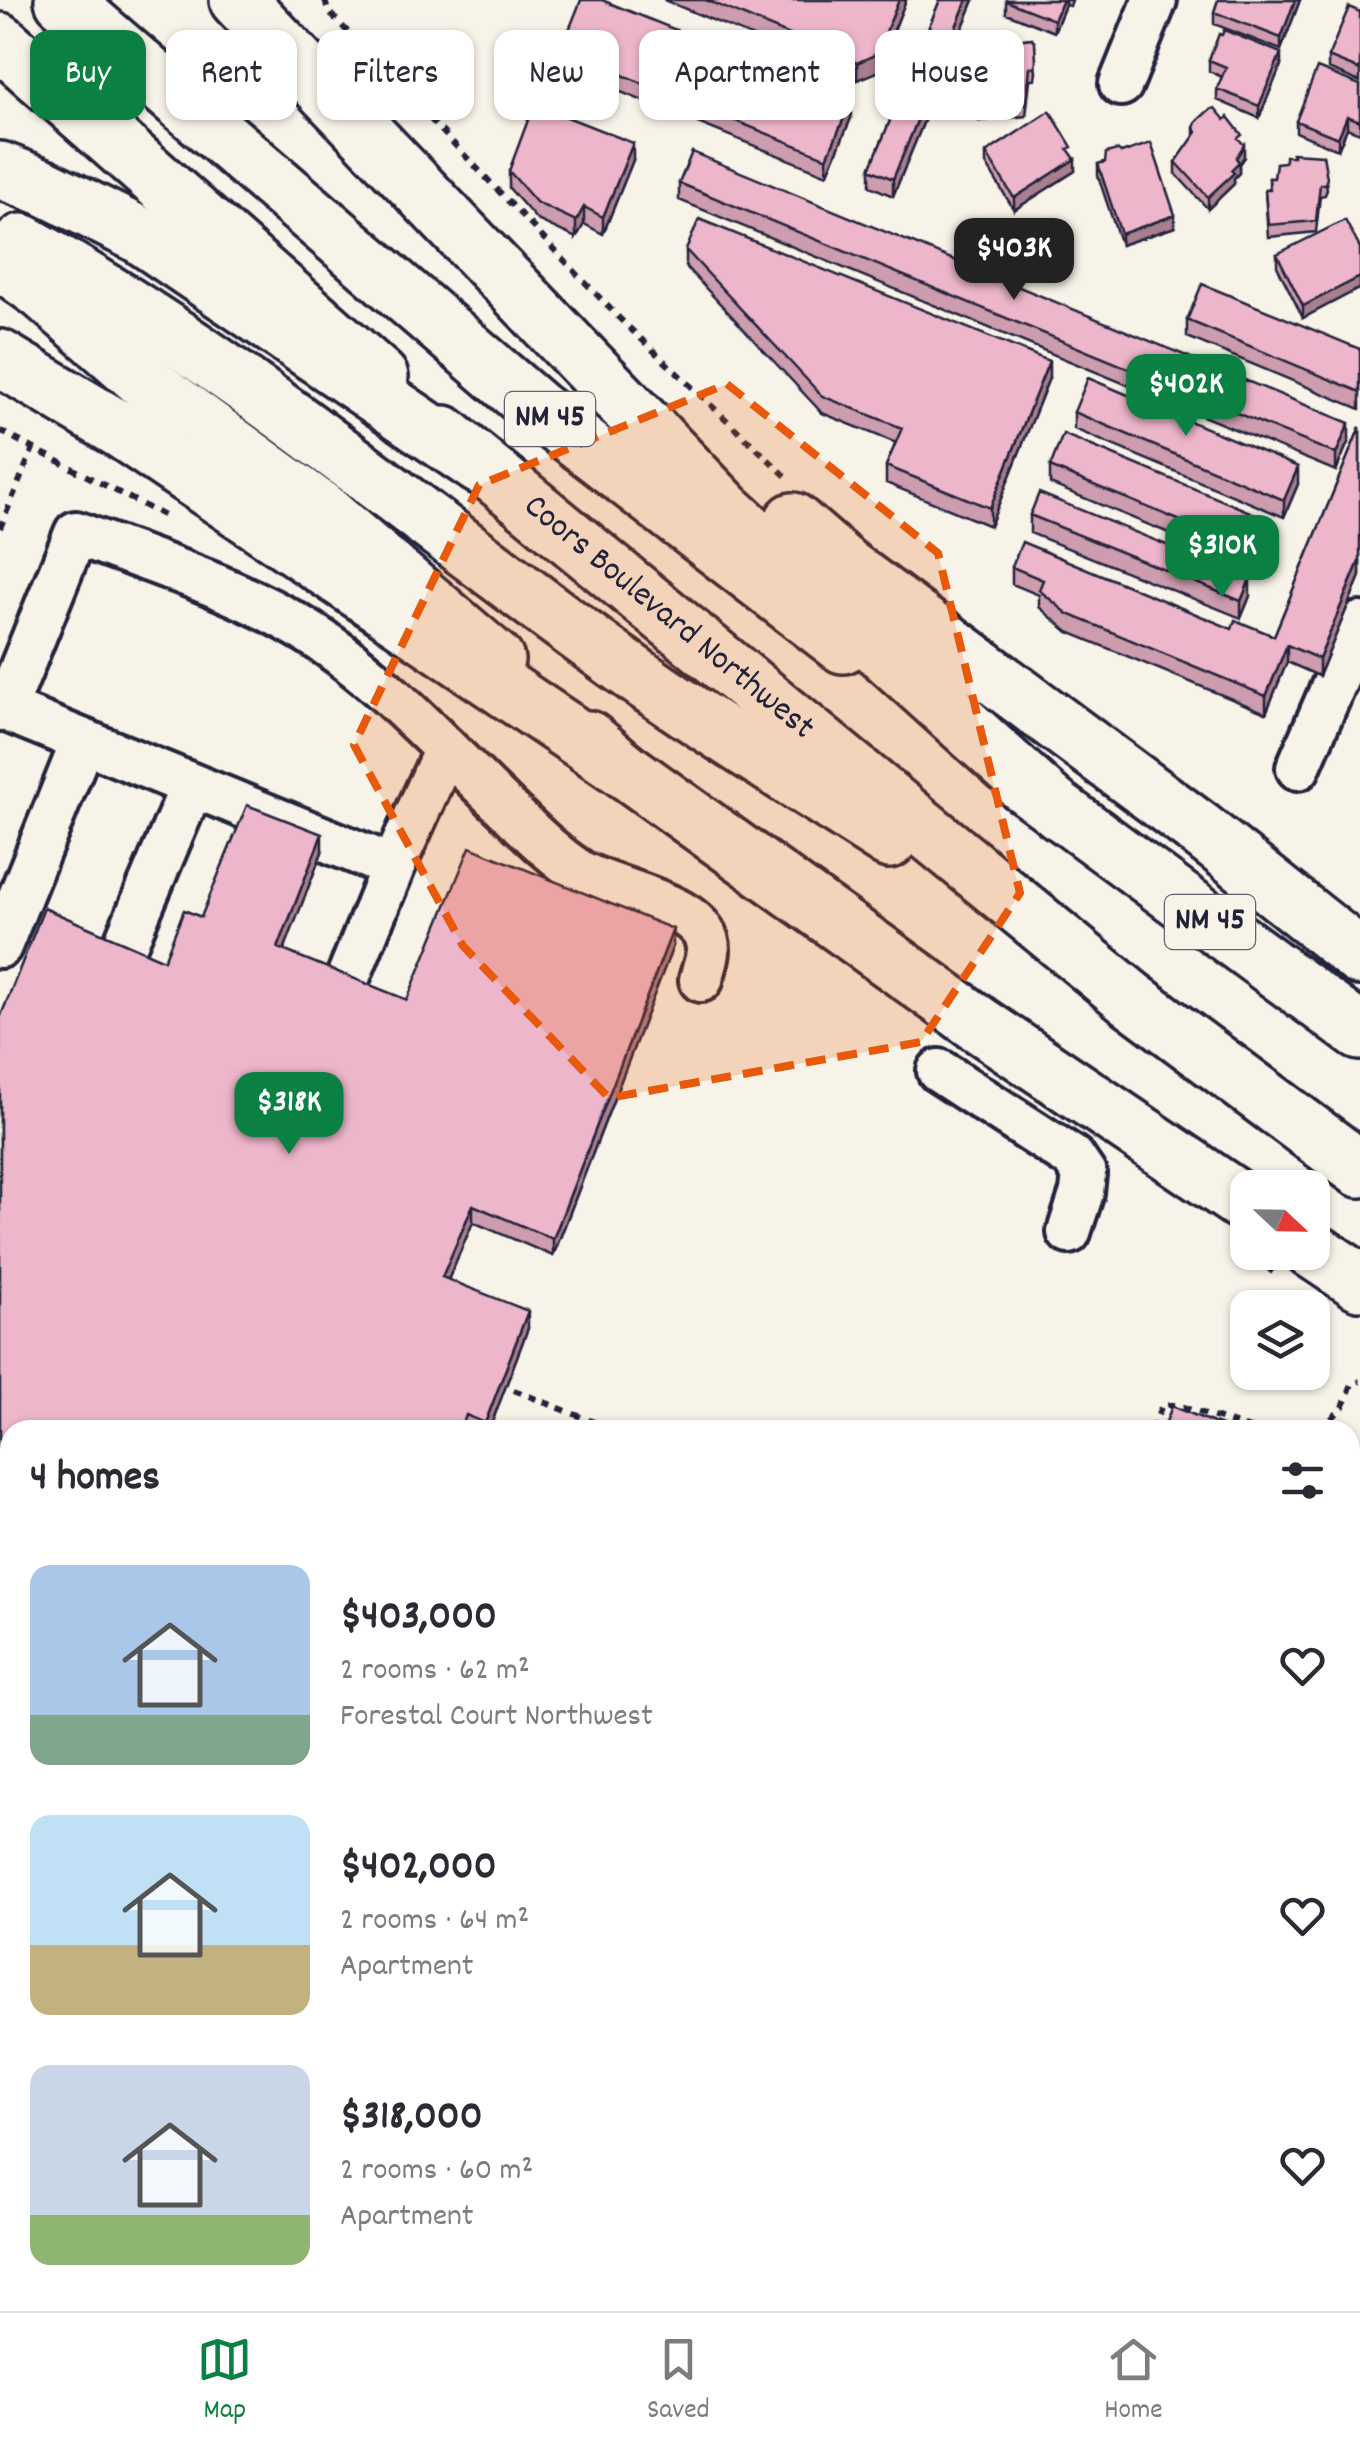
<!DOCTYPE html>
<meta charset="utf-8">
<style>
body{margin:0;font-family:Dekko,sans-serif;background:#f2f2f3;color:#2b2b33;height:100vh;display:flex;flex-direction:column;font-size:38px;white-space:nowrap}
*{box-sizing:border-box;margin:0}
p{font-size:32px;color:#7c7c81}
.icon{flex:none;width:55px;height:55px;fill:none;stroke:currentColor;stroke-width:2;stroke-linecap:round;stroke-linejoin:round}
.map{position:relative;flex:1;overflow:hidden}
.details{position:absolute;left:0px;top:1420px;width:1360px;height:892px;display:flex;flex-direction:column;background:#fff;border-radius:30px 30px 0 0;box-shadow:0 2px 8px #0004}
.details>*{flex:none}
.guide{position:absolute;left:30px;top:30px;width:1300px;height:90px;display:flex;gap:20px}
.needle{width:65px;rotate:112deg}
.tools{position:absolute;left:1230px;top:1170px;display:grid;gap:20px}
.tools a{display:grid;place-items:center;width:100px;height:100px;border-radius:20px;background:#fff;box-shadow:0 2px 8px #0004;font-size:50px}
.price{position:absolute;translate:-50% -85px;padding:0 22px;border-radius:20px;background:#0b8043;color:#fff;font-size:32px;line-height:65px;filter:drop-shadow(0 2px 5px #0008)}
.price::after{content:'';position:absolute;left:50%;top:60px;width:30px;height:22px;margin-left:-15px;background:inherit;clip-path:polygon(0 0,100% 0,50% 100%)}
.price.current{background:#222;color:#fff}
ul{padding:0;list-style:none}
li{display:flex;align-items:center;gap:30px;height:250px;padding:0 30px}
li span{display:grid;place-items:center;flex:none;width:280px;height:200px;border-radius:20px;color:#555}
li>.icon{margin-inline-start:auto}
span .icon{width:120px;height:120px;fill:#fffc;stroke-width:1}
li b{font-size:42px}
h2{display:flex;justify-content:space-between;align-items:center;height:120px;padding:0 30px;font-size:42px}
.tag{padding:0 35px;border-radius:20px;background:#fff;box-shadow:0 2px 8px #0004;font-size:35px;line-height:90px}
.tag.current{background:#0b8043;color:#fff}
.dock{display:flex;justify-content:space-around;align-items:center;height:140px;border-top:2px solid #e1e1e2;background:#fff;font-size:28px;color:#7c7c81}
.dock a{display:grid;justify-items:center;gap:5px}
.dock .current{color:#0b8043}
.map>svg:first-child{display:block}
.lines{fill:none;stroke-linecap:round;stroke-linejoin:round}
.minor-casing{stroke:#22223b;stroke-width:50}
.major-casing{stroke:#22223b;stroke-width:62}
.highway-casing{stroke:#22223b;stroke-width:62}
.path{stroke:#22223b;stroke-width:6;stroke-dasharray:8 8;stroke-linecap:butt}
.minor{stroke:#f7f3e8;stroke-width:42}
.major{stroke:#f7f3e8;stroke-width:55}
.highway{stroke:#f7f3e8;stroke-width:55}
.wall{fill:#cd9daf;stroke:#22223b;stroke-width:2.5}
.shaded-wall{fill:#a77f8e;stroke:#22223b;stroke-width:2.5}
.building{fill:#eeb6cb;stroke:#22223b;stroke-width:2.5}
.marked{fill:#e8590c;fill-opacity:0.2;stroke:#e8590c;stroke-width:8;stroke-dasharray:20 12;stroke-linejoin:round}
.labels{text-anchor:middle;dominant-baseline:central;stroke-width:8;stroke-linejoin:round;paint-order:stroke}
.shield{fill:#f7f3e8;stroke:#62616f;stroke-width:2.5}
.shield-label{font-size:32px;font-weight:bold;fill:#22223b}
.street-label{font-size:35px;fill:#22223b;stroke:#f7f3e8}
</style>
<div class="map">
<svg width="1360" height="2311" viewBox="0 0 1360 2311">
<rect width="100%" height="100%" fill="#f7f3e8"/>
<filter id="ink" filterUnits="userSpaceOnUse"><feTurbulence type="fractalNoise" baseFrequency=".01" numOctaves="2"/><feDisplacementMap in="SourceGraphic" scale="20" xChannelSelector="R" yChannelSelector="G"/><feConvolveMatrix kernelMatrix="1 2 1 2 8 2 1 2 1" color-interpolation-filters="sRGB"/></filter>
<g filter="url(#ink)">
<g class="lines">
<g class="minor-casing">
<path id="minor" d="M 1121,84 L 1155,0
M 445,751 L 393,867 L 5,709 L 76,533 C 151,562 231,586 300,627 C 375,671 442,747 505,807 C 528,829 553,855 580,872 C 612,891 709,904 708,950 C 708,960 703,971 701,980
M 1298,768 L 1360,624
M 0,946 L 83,741
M 121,954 L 192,786
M 349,975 L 393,867
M 939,1071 L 1073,1158 L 1084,1174 L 1082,1192 L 1069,1232
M 1350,1743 L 1360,1719
M 1350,1780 L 1360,1783
M 0,1916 L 10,1920
M 0,2111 L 10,2115
M 438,2302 L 452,2311
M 348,2311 L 351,2302
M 1121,2311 L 1124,2302"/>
</g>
<g class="major-casing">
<g id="major">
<path d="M 63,0 L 537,409 L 843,645"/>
<path d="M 0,41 L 380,377"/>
<path d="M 22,242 C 233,360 420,520 616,661 C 704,725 798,781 889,840"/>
<path d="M 0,261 L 43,292 L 148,384 L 322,511 L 496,660"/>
<path id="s1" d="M 444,434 L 1130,998 L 1360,1169"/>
<path d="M 588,739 L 625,770 L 980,1025 L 1248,1206"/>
<path d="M 1022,783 L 1360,1032"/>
<path d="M 1312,1250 L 1360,1282"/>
</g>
</g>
<g class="highway-casing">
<path id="highway" d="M 238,0 L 726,510 L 1060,812
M 0,170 L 44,187 L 140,235 L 480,466
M 0,358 L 124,432 L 625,770
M 793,521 L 845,566 L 1199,829 L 1360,957"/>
</g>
<path class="path" d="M 325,0 L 328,11 L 618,317 L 789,479
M 0,431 L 168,518
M 0,528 L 34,446
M 1243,1250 L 1273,1272
M 514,1390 L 614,1430
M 1152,1430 L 1162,1405 L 1178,1405 L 1253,1430
M 1320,1430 L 1343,1407 L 1352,1384 L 1360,1381"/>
<use href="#minor" class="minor"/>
<use href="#major" class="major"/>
<use href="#highway" class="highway"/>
</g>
<path class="wall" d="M 664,0 L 906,0 L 877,72 L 857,80 Z
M 940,0 L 974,0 L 893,196 L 870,186 L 870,169 Z
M 1006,0 L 1072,0 L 1070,6 L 1065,5 L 1054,32 L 1006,13 Z
M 1218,0 L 1300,0 L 1281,50 L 1214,24 L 1214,12 Z
M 1360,12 L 1360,82 L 1328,69 L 1328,57 Z
M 1001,37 L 1016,40 L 1032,38 L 1036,72 L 1035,79 L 1030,79 L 1026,116 L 979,121 L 975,76 L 979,75 L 979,64 L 984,63 L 1001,45 Z
M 561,50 L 851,118 L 827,175 L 561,68 Z
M 1209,60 L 1281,65 L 1259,118 L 1217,100 L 1217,89 L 1222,77 L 1209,71 Z
M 1360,85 L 1360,133 L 1347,128 L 1338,150 L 1296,132 L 1296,121 Z
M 1194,128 L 1242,143 L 1244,157 L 1239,164 L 1239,173 L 1234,178 L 1234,184 L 1208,209 L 1176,174 L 1176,162 L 1194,137 Z
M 986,153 L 1072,155 L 1075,171 L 1014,210 L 986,164 Z
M 1323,155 L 1327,189 L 1325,195 L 1320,196 L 1316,232 L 1268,237 L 1265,190 L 1269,190 L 1269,178 L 1274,178 Z
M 633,160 L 603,234 L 584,224 L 576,238 L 537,220 L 509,188 L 509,171 Z
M 1105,162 L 1175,227 L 1121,245 L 1098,176 L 1098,164 Z
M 679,183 L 1349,440 L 1336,471 L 679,200 Z
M 1360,248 L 1360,288 L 1303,318 L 1277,266 L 1277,254 Z
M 686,250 L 1049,378 L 990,526 L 886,483 L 886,466 L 896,443 L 822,413 L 686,267 Z
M 1187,320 L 1360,349 L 1360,409 L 1187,337 Z
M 1074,412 L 1298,484 L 1284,517 L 1074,429 Z
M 1360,427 L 1360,576 L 1319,676 L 1287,662 L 1266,713 L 1068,632 L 1039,607 L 1039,595 L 1012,584 L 1012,567 L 1232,629 L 1274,636 Z
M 1050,467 L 1274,539 L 1261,571 L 1050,484 Z
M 1030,515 L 1250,596 L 1241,618 L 1030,533 Z
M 322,852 L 283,951 L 407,1000 L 673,946 L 553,1256 L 473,1222 L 448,1280 L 528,1328 L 489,1430 L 10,1430 L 10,1811 L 0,1807 L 0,1018 L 164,960 L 201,917 Z"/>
<path class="shaded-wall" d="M 899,0 L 906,0 L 877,72 L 857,80 L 857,63 Z
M 967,0 L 974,0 L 893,196 L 893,179 Z
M 1063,0 L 1065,0 L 1065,5 L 1054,32 L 1054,20 Z
M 1295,0 L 1300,0 L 1281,50 L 1281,38 Z
M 1281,53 L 1281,65 L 1259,118 L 1259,106 Z
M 851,101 L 851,118 L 827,175 L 827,158 Z
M 1347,116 L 1347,128 L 1338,150 L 1338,138 Z
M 633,143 L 633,160 L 603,234 L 603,217 Z
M 1244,145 L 1244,157 L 1239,164 L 1239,173 L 1234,178 L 1234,184 L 1208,209 L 1208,197 L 1231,170 L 1236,158 Z
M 1075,159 L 1075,171 L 1014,210 L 1014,198 Z
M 584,207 L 584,224 L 576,238 L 576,221 Z
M 1175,215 L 1175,227 L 1121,245 L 1121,234 Z
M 1360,277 L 1360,288 L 1303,318 L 1303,306 Z
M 1049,361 L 1049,378 L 990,526 L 990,508 Z
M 1349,423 L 1349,440 L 1336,471 L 1336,454 Z
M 1298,467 L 1298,484 L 1284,517 L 1284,500 Z
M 1274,522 L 1274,539 L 1261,571 L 1261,554 Z
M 1360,559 L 1360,576 L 1319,676 L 1319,659 Z
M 1250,579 L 1250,596 L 1241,618 L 1241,601 Z
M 1287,645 L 1287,662 L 1266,713 L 1266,696 Z
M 322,834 L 322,852 L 278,966 L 278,948 Z
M 673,929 L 673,946 L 553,1256 L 553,1239 Z
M 473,1205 L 473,1222 L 442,1294 L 442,1277 Z
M 528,1311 L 528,1328 L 489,1430 L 485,1430 L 485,1423 Z"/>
<path class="building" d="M 581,0 L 602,0 L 851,101 L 827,158 L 561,50 Z
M 706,0 L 899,0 L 877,54 L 857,63 Z
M 940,0 L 967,0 L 893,179 L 870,169 Z
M 1006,0 L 1063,0 L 1054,20 L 1006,1 Z
M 1218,0 L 1295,0 L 1281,38 L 1214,12 Z
M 1349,7 L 1360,12 L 1360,70 L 1328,57 Z
M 1224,30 L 1281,53 L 1259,106 L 1217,89 L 1226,67 L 1209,60 L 1219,34 L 1222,35 Z
M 1016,36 L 1016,40 L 1032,38 L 1035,43 L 1036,61 L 1035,67 L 1030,67 L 1026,104 L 979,110 L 975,76 L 980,75 L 979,64 L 984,63 L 984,56 L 993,55 L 992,46 L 1002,45 L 1001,37 Z
M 1317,68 L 1360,85 L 1360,121 L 1347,116 L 1338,138 L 1296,121 Z
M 534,104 L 633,143 L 603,217 L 584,207 L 576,221 L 537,203 L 509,171 Z
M 1215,108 L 1225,120 L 1228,117 L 1242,135 L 1238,138 L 1244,145 L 1236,158 L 1239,162 L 1231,170 L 1234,173 L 1208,197 L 1176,162 L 1197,132 L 1194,128 L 1196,122 L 1209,110 Z
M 1050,111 L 1072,147 L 1068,149 L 1075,159 L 1014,198 L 986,153 Z
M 1151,143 L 1175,215 L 1121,234 L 1098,164 L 1105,162 L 1106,153 L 1117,150 L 1121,153 Z
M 692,152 L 1349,423 L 1336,454 L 679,183 Z
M 1292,153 L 1323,155 L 1327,178 L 1325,184 L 1320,184 L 1316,221 L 1268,225 L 1265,190 L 1270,190 L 1269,178 L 1274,178 L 1276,163 L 1285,162 L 1285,156 L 1293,156 Z
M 699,219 L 1049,361 L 990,508 L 886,466 L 902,428 L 822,396 L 686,250 Z
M 1345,220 L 1360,248 L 1360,277 L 1303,306 L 1277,254 Z
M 1202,284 L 1360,349 L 1360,392 L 1187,320 Z
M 1088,378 L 1298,467 L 1284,500 L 1074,412 Z
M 1360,427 L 1360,559 L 1319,659 L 1287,645 L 1266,696 L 1068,614 L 1039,590 L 1043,580 L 1012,567 L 1022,542 L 1232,629 L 1235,620 L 1274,636 Z
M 1063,434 L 1274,522 L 1261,554 L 1050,467 Z
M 1039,493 L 1250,579 L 1241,601 L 1030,515 Z
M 247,805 L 322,834 L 278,948 L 407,1000 L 470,847 L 673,929 L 553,1239 L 473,1205 L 442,1277 L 528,1311 L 485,1423 L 466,1415 L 461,1430 L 10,1430 L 10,1794 L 0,1790 L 0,1018 L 44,908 L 164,960 L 184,910 L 201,917 Z
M 1172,1406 L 1231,1430 L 1163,1430 Z
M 20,2302 L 181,2302 L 202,2311 L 16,2311 Z
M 1187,2304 L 1204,2311 L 1185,2311 Z
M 1232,2305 L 1247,2311 L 1229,2311 Z"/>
</g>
<path class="marked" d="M 727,384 L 938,553 L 1020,893 L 921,1042 L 609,1098 L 463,946 L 354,745 L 479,485 Z"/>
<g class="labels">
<g class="shield">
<rect x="505" y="392" width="90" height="54" rx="8"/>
<rect x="1165" y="895" width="90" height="54" rx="8"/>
</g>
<g class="shield-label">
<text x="550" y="419">NM 45</text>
<text x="1210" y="922">NM 45</text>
</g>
<g class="street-label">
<text stroke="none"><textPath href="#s1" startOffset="290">Coors Boulevard Northwest</textPath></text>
</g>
</g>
</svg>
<div class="tools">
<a><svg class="needle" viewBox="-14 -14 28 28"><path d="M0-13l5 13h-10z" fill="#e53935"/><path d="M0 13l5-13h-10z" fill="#7c7c81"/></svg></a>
<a><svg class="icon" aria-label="layers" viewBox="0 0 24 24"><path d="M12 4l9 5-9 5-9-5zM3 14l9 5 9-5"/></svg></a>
</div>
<b class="price current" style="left:1014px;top:303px">$403K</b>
<b class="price" style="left:1186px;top:439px">$402K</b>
<b class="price" style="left:1222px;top:600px">$310K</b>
<b class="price" style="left:289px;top:1157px">$318K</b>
<div class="guide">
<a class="tag current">Buy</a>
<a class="tag">Rent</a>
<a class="tag">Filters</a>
<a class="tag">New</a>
<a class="tag">Apartment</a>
<a class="tag">House</a>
</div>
<section class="details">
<h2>4 homes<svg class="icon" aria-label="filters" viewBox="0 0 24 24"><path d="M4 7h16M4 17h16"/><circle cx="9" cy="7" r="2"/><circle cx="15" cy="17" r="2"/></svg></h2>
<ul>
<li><span style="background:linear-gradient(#a9c7e8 75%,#7fa58c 0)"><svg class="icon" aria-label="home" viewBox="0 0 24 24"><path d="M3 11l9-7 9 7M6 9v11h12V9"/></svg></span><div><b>$403,000</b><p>2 rooms · 62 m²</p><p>Forestal Court Northwest</p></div><svg class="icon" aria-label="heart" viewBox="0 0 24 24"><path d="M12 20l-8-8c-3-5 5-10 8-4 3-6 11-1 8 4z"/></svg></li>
<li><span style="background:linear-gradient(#bfe0f5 65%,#c2b280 0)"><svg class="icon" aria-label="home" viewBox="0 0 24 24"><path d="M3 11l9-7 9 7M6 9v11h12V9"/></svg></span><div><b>$402,000</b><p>2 rooms · 64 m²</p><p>Apartment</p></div><svg class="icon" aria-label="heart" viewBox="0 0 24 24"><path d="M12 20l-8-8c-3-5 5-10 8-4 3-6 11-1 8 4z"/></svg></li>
<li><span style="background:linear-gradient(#c9d6e8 75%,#8fb573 0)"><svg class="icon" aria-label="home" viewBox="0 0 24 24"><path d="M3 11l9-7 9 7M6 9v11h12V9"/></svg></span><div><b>$318,000</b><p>2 rooms · 60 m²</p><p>Apartment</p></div><svg class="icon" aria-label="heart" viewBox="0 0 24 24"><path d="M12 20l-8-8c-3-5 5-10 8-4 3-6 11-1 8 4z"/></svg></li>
</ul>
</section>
</div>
<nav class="dock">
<a class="current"><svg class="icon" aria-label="map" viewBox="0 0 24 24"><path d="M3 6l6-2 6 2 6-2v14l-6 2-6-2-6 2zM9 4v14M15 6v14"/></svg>Map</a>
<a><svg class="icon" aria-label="saved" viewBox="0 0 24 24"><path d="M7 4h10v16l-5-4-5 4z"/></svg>Saved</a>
<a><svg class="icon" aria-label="home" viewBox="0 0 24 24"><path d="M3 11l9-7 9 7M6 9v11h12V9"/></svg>Home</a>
</nav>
